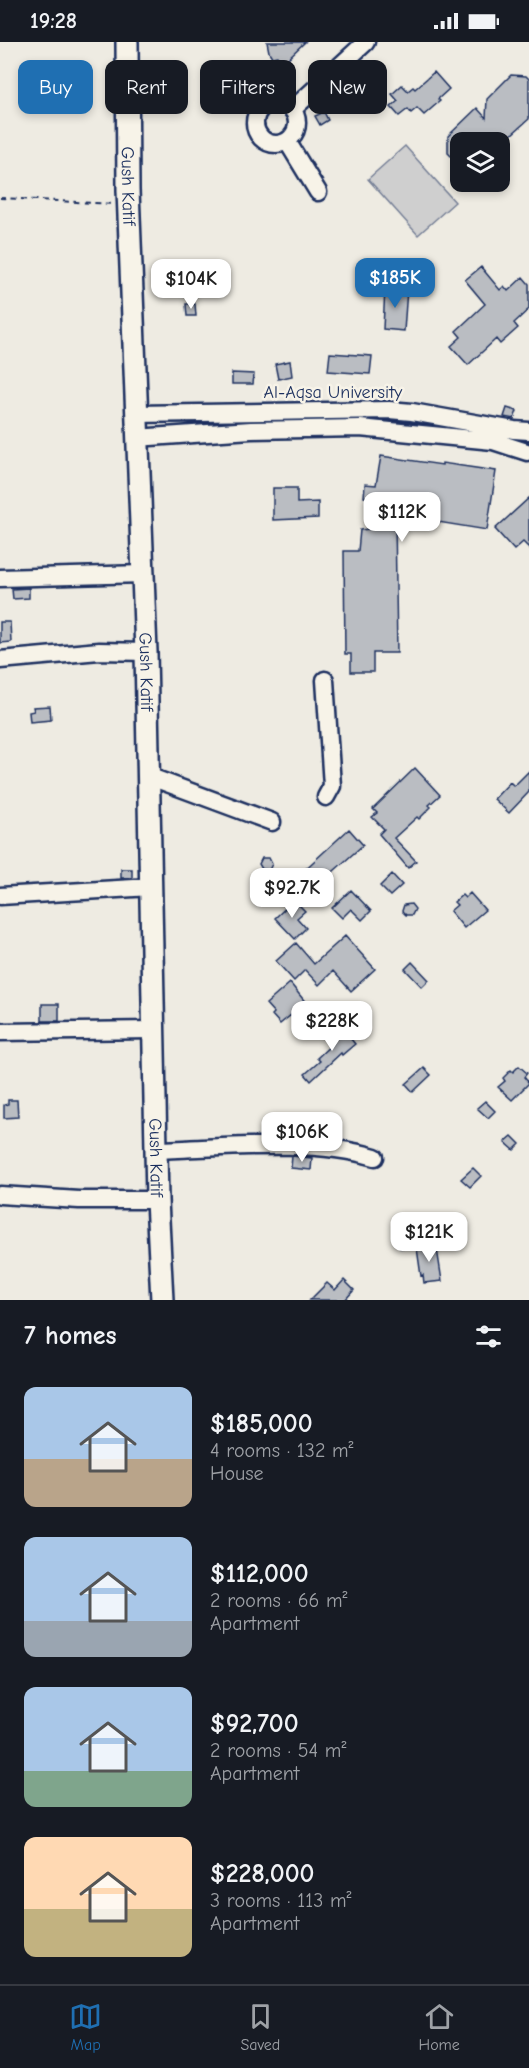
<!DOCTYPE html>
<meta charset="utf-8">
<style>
body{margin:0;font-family:"Comic Neue",sans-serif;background:#20242c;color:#f1f3f6;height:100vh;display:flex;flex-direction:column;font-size:22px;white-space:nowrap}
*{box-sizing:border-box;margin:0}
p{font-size:20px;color:#9ea1a6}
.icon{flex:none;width:33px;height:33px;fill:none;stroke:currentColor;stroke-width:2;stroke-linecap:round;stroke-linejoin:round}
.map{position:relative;height:1258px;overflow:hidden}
.sheet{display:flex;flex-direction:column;background:#171b24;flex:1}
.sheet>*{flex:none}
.hud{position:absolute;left:18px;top:18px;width:494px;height:54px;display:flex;gap:12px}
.tools{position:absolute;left:450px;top:90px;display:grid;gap:12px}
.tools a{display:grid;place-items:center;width:60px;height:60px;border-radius:12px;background:#171b24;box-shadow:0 3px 9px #0003;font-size:30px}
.price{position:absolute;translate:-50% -51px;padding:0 14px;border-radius:12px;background:#fff;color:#222;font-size:20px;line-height:39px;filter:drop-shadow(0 2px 3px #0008)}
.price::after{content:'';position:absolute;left:50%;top:36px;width:18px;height:14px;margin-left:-9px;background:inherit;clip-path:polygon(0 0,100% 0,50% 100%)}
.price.current{background:#1f6fb2;color:#fff}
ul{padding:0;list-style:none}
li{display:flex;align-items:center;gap:18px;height:150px;padding:0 24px}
li span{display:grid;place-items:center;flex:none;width:168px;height:120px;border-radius:12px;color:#555}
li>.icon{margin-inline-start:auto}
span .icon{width:72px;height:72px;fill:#fffc;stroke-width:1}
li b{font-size:26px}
h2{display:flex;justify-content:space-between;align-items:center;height:72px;padding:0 24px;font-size:26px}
.tag{padding:0 21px;border-radius:12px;background:#171b24;box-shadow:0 3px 9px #0003;font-size:21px;line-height:54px}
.tag.current{background:#1f6fb2;color:#fff}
.status{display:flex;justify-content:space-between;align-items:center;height:42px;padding:0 30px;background:#171b24;direction:ltr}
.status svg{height:16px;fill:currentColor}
.tabs{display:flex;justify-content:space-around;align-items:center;height:84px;border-top:2px solid #363941;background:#171b24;font-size:16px;color:#9ea1a6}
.tabs a{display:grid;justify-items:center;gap:3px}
.tabs .current{color:#1f6fb2}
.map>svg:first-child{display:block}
.green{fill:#cfcfcf;stroke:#757f96;stroke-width:1.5}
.building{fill:#babdc2;stroke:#1b2f5e;stroke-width:1.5}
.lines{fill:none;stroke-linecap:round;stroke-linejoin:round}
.minor-casing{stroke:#1b2f5e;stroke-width:21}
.major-casing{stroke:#1b2f5e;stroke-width:26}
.path{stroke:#1b2f5e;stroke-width:2;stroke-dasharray:6 4.5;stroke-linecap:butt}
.minor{stroke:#f7f3e8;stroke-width:16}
.major{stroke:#f7f3e8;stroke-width:21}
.labels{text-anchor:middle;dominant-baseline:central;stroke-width:5;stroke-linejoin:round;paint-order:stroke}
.street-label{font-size:18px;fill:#1b2f5e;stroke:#f7f3e8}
</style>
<div class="status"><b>19:28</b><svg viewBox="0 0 49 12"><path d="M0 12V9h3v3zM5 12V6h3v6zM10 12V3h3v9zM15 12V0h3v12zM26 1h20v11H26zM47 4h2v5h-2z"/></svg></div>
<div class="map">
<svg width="529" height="1258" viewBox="0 0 529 1258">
<rect width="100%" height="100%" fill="#eeebe2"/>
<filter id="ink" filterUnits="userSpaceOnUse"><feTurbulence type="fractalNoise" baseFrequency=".0167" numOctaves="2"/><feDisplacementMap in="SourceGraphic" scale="12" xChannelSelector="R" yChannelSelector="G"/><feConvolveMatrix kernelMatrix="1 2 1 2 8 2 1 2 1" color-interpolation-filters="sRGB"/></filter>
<g filter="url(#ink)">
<path class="green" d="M 405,104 L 455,160 L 418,193 L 368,137 Z"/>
<path class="building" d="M 267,0 L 305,0 L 283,21 L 277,14 L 272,15 L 269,10 Z
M 434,30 L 449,47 L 438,57 L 440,59 L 424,73 L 417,66 L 411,71 L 408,67 L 399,74 L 391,65 L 398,59 L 392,52 L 402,43 L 408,49 L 413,45 L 415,47 Z
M 511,33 L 526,34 L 529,37 L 529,77 L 503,100 L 460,100 L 460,112 L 454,117 L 448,111 L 448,94 L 477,66 L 486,76 L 487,57 Z
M 324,70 L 328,78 L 320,83 L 315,74 Z
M 481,225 L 500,248 L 504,244 L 508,249 L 523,235 L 529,242 L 529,267 L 514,281 L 518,286 L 500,302 L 496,297 L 468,323 L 451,304 L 461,295 L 456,289 L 485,262 L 465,238 Z
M 385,246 L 407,247 L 404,289 L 383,287 Z
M 186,262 L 195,262 L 196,274 L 187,274 Z
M 330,311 L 372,314 L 370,332 L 328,329 Z
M 290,319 L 292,334 L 278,337 L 275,322 Z
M 232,331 L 254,332 L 253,342 L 232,342 Z
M 507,366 L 517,369 L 514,377 L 504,375 Z
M 381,414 L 442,423 L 442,421 L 496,429 L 487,488 L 426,478 L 425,481 L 395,476 L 397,611 L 373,611 L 373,630 L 351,630 L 351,612 L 345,612 L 344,509 L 358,509 L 360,488 L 369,487 L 374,455 L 364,455 L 365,442 L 376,443 Z
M 273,446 L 297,446 L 297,461 L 318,460 L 318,476 L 273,478 Z
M 529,456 L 529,506 L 523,500 L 514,508 L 495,487 Z
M 29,546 L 29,556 L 13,557 L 12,547 Z
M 0,580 L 10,580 L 11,600 L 0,601 Z
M 50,664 L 51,678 L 30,680 L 29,670 L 34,669 L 33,665 Z
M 415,726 L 440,753 L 429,763 L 431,765 L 419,777 L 417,775 L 394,796 L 416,819 L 408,826 L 379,792 L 384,787 L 372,775 L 377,771 L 373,767 Z
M 529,729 L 529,750 L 509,771 L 494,757 L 510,740 L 514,744 Z
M 349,787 L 363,803 L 315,846 L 301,831 Z
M 262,816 L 269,816 L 272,822 L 269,828 L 262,827 L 259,822 Z
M 121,827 L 132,827 L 132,836 L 121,836 Z
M 392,832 L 402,843 L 390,854 L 380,844 Z
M 351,848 L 371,869 L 362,878 L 351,867 L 342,876 L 332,866 Z
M 470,851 L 485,868 L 464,886 L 450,869 L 457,863 L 454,860 L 462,853 L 465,856 Z
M 294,858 L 305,869 L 297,876 L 306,886 L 295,897 L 275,876 Z
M 411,862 L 415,867 L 412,873 L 406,873 L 402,869 L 404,863 Z
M 345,894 L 375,927 L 351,949 L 333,929 L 319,943 L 305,928 L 294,939 L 276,919 L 296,901 L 314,922 Z
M 412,920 L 429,938 L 422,945 L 405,927 Z
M 290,941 L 311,967 L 297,980 L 291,973 L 280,982 L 272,973 L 274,971 L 266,962 Z
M 42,962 L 59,962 L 59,979 L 42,979 Z
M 341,985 L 355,1002 L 342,1013 L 341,1011 L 311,1039 L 305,1032 L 320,1019 L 317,1016 L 333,1001 L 328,996 Z
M 519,1024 L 527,1031 L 524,1035 L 529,1041 L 512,1058 L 498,1045 L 505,1039 L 503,1036 L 511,1028 L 513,1030 Z
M 424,1026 L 431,1033 L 413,1050 L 406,1042 Z
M 8,1058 L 17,1058 L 18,1075 L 4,1076 L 4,1063 L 8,1062 Z
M 485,1059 L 495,1069 L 488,1076 L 477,1066 Z
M 331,1076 L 339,1084 L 329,1093 L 321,1084 Z
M 512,1094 L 520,1102 L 514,1108 L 505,1100 Z
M 292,1114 L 312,1116 L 311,1128 L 291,1126 Z
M 473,1126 L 481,1134 L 470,1145 L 461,1137 Z
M 410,1184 L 413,1204 L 400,1206 L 397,1186 Z
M 426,1198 L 428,1208 L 437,1207 L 442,1239 L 424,1241 L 423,1233 L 421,1234 L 416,1199 Z
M 344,1238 L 354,1248 L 345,1258 L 310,1258 L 327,1241 L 335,1248 Z"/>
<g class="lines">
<g class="minor-casing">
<path id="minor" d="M255 81a21 21 0 1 1 42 0a21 21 0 1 1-42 0Z
M 293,67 L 366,0
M 287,99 L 318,150
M 136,372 L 389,368 L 412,370 L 514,388 L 529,389
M 136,396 L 251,388 L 360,386 L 493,399 L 527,410
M 0,536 L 143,532
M 0,618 L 99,609 L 146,610
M 325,638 L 332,744 L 326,755
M 148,734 L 272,780
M 0,854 L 151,845
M 0,990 L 153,988
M 155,1108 C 223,1106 310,1096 375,1115
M 0,1153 L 79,1158 L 157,1158"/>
</g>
<g class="major-casing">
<g id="major">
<path id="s1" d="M 127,0 L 128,148 L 146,610 L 157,1158 L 162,1258"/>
</g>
</g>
<path class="path" d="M 0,156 L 114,162"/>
<use href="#minor" class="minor"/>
<use href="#major" class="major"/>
</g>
</g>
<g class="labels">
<g class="street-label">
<text stroke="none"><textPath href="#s1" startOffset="144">Gush Katif</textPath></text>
<text x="333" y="350">Al-Aqsa University</text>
<text stroke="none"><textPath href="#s1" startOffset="630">Gush Katif</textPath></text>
<text stroke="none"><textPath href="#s1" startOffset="1116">Gush Katif</textPath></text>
</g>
</g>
</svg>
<div class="tools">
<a><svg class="icon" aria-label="layers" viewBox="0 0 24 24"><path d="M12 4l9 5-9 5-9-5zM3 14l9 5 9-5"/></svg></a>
</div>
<b class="price current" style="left:395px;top:267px">$185K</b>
<b class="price" style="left:191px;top:268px">$104K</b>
<b class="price" style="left:402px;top:501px">$112K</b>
<b class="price" style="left:292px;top:877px">$92.7K</b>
<b class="price" style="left:332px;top:1010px">$228K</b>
<b class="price" style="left:302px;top:1121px">$106K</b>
<b class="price" style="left:429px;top:1221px">$121K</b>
<div class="hud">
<a class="tag current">Buy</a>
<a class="tag">Rent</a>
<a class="tag">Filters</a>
<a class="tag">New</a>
</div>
</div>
<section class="sheet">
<h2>7 homes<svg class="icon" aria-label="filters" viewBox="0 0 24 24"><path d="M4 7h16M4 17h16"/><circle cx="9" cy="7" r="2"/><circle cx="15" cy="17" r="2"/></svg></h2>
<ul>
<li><span style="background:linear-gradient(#a9c7e8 60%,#b9a48a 0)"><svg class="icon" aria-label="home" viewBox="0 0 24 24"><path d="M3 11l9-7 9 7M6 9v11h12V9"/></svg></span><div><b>$185,000</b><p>4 rooms · 132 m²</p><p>House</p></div></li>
<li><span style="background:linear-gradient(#a9c7e8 70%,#9aa5b1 0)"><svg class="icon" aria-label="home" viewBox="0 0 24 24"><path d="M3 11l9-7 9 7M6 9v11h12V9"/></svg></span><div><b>$112,000</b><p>2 rooms · 66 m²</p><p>Apartment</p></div></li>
<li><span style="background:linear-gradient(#a9c7e8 70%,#7fa58c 0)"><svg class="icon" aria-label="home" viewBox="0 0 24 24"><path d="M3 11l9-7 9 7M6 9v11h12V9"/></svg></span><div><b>$92,700</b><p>2 rooms · 54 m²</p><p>Apartment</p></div></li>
<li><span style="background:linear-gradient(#ffd9b3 60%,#c2b280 0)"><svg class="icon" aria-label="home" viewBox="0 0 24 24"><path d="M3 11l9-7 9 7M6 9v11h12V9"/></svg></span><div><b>$228,000</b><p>3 rooms · 113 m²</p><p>Apartment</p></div></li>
</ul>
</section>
<nav class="tabs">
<a class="current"><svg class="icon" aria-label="map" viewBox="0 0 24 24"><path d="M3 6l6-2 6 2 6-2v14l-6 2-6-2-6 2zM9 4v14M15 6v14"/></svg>Map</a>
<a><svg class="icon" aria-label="saved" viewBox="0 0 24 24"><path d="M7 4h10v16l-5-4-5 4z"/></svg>Saved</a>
<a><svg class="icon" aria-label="home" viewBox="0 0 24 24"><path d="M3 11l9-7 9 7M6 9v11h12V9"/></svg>Home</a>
</nav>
